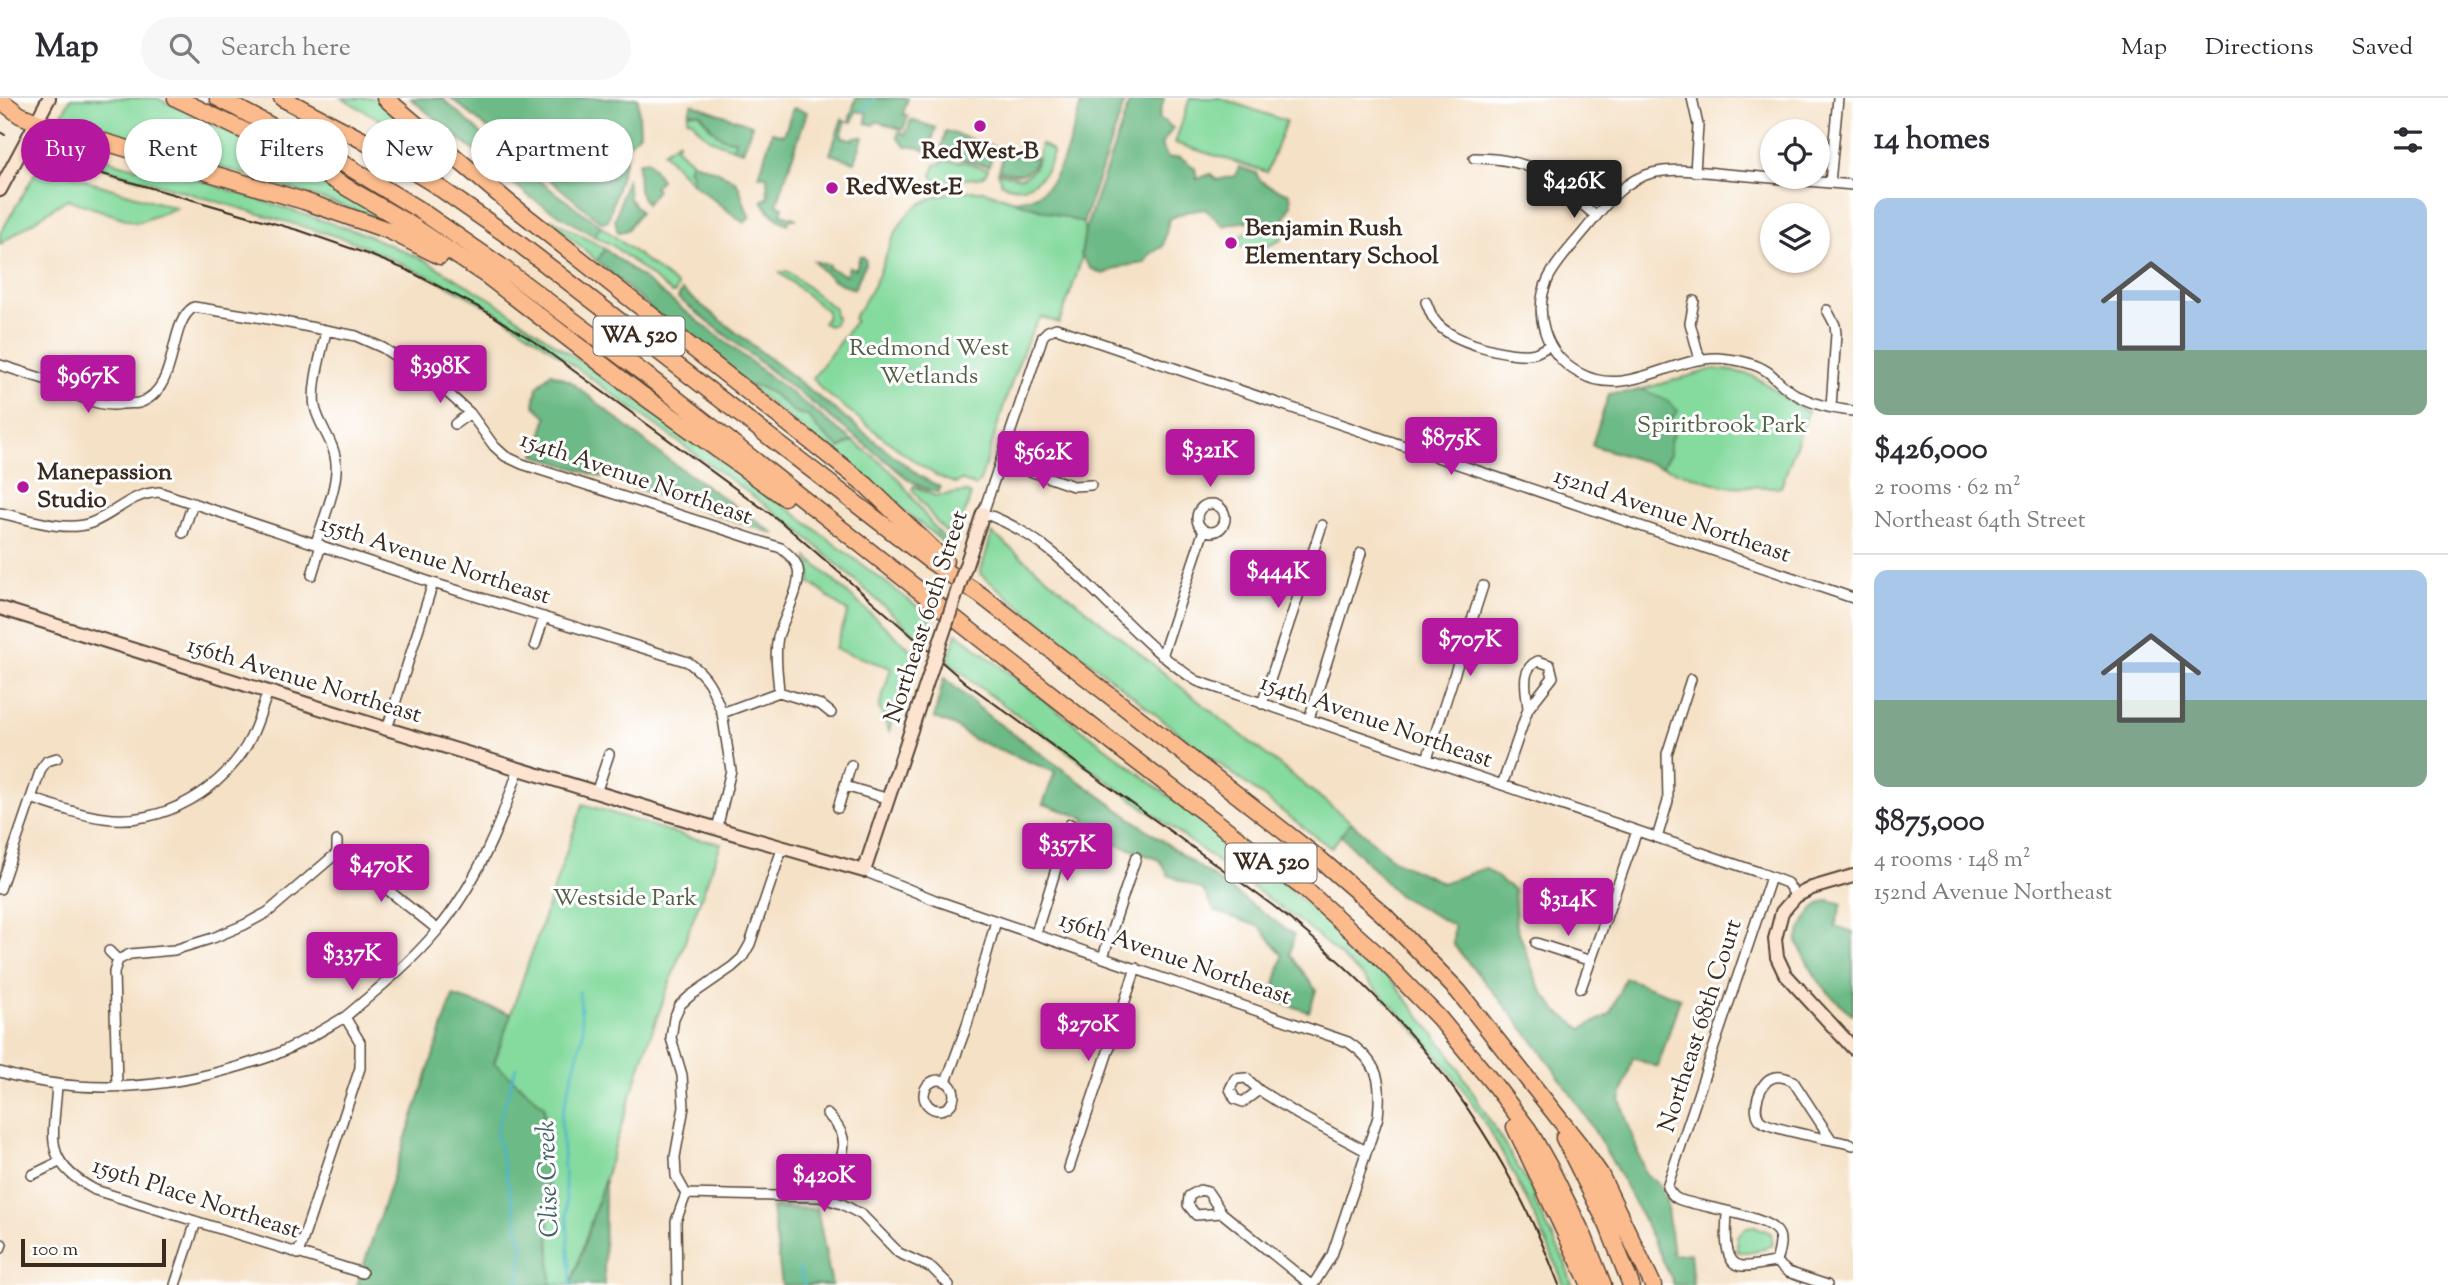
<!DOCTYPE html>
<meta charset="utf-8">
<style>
body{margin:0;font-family:"Sorts Mill Goudy",serif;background:#f7f7f7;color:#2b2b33;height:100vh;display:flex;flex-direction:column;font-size:26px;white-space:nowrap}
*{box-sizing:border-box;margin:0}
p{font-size:23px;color:#7c7c81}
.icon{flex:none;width:38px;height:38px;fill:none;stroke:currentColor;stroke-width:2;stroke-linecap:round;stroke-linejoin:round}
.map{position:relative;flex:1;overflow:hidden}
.drawer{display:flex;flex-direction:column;background:#fff;width:595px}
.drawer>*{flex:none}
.guide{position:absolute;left:21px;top:21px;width:665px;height:63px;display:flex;gap:14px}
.buttons{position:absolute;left:1760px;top:21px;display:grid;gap:14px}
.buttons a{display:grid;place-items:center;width:70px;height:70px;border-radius:50%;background:#fff;box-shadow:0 2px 5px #0004;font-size:35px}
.scale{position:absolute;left:21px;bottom:18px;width:145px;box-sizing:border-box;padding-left:7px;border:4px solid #3b2a1e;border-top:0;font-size:19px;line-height:24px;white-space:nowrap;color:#3b2a1e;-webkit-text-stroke:5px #fff;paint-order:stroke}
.price{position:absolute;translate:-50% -60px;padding:0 16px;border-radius:7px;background:#b5179e;color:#fff;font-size:23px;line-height:46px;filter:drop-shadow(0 2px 4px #0008)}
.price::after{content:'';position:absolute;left:50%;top:42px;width:21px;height:16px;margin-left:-10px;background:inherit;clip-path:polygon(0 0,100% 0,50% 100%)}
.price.selected{background:#222;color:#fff}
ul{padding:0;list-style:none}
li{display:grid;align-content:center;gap:14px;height:371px;padding:0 21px}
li+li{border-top:2px solid #e1e1e2}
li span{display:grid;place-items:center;height:217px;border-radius:14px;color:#555}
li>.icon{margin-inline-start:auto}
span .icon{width:126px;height:126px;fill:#fffc;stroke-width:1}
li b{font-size:30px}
h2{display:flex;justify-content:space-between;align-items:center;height:84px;padding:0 21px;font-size:30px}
.pill{padding:0 24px;border-radius:32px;background:#fff;box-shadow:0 2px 5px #0004;font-size:24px;line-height:63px}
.pill.selected{background:#b5179e;color:#fff}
header{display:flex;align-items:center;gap:42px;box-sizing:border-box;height:98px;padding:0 35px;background:#fff;border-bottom:2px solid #e1e1e2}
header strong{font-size:33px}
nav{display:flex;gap:38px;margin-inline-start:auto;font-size:24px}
.search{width:490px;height:63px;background:#f7f7f7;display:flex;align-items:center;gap:18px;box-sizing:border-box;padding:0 24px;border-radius:38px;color:#7c7c81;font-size:26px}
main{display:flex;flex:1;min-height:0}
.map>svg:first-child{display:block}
.green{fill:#85da9e;stroke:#60825e;stroke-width:2}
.forest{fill:#6cba85;stroke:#547252;stroke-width:2}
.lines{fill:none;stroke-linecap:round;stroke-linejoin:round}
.stream{stroke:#4cb6ca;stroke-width:2.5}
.street-casing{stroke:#574537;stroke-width:12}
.secondary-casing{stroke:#574537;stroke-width:16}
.highway-casing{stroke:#574537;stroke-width:19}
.street{stroke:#fff;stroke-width:9}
.secondary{stroke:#fde4d1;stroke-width:12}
.highway{stroke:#fbbb8d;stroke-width:16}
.tram{stroke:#3b2a1e;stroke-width:2}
.secondary-bridge-casing{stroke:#574537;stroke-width:16;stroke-linecap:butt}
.secondary-bridge{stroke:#fde4d1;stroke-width:12}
.poi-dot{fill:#b5179e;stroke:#fff;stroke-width:2.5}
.labels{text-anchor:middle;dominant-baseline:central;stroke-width:6;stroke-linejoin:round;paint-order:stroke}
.shield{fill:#fff;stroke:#766a62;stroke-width:2}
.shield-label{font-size:23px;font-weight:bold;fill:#3b2a1e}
.poi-label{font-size:24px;font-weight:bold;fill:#3b2a1e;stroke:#fff;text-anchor:start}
.park-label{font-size:24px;fill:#515f44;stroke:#fff}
.street-label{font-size:24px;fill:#3b2a1e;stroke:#fff}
.water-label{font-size:26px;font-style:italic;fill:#426263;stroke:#fff}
</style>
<header>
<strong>Map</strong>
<div class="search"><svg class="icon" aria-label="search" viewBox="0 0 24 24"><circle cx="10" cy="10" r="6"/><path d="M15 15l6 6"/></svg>Search here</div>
<nav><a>Map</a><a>Directions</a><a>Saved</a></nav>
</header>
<main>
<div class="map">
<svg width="1853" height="1187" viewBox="0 0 1853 1187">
<rect width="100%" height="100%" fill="#fff"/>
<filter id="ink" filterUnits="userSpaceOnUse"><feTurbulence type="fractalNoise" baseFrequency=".0143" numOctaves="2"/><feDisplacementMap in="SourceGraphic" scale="14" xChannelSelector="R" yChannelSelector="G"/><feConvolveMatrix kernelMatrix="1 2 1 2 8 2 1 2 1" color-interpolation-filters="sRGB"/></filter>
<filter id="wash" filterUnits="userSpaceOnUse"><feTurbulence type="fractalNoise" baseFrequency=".00686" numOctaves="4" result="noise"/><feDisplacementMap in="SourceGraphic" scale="28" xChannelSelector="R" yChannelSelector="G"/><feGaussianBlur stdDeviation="1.57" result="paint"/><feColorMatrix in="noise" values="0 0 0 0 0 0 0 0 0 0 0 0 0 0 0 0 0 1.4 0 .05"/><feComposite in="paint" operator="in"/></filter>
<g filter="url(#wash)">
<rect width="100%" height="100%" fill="#f5e1c6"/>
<path class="green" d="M 71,0 L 157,0 L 279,58 L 403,128 L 307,96 L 85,27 L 62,22 L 60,20 Z
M 342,0 L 379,0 L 480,83 L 435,53 Z
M 1190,0 L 1220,0 L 1286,23 L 1267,74 L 1175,45 Z
M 689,14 L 700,15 L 710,30 L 736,42 L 733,50 C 715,44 702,39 692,22 L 687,21 Z
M 61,41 L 68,42 L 117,65 L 136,70 L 146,65 L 367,137 L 426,163 L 494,203 L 774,400 L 931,519 L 923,543 L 794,428 L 533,238 L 489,209 L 445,186 L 352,143 L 92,67 L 53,51 L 60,46 Z
M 679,43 L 676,49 L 692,64 L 688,71 L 693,78 L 692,85 L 663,54 Z
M 1041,46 L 1051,51 L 1053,55 C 1047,80 1027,98 1001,85 L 998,74 L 1020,80 C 1038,74 1038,61 1041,46 Z
M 947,63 L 965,64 L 988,71 L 984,78 L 979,80 L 935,83 L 932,77 L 935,67 Z
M 41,65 L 87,83 L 176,110 L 137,125 L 67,101 L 0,146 L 0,136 Z
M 959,93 L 984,93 L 1083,125 C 1090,151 1068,200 1059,225 L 1042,219 C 1025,230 989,357 980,383 L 975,388 L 961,382 L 957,385 C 931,384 850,311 823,293 L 813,280 L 855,223 L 853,220 C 863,207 871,193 878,178 C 897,131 901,102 959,93 Z
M 552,121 L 605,151 L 597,163 L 553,124 Z
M 601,128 L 678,188 L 675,195 L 672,195 L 612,147 L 594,138 Z
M 1262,129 L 1283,135 L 1281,142 C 1264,150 1255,154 1236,147 C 1241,135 1250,130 1262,129 Z
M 787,173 L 834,210 L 835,218 L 837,219 L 834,226 L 829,228 L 823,225 L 827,220 L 827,213 L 780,175 Z
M 1714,271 C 1727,272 1740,273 1752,278 C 1773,287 1787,305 1808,314 L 1781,389 L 1724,388 L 1592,347 L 1609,296 L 1632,294 Z
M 749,288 L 758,288 L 773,296 L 794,314 L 808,318 L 819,332 L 840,350 L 853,343 C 869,356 887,367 900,383 C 918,405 930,430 953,448 L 952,451 Z
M 914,388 L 935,398 L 966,394 L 971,397 L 955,443 L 938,426 L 912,391 Z
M 992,435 L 1187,594 L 1351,724 L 1331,750 L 1184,639 L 980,476 Z
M 808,460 L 918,558 L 909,570 L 889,633 L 879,610 L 891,570 L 835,551 L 848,513 C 833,506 824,492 809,485 L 811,473 Z
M 957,535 L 1289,791 L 1388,878 L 1449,955 L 1536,1099 L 1533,1101 L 1565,1164 L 1572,1187 L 1564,1187 C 1536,1115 1492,1026 1444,966 C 1402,914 1354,868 1303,826 L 974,585 L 948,563 Z
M 583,706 L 690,740 L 721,745 L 647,947 L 571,1187 L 551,1187 L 544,1008 L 494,965 Z
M 1754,1128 L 1771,1135 L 1773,1147 L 1754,1154 L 1737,1154 L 1737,1138 L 1747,1129 Z"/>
<path class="forest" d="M 410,0 L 442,0 L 508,60 L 601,128 L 594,138 L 531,100 Z
M 451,0 L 638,0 L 640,35 L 626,49 L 625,62 L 608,123 L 601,124 Z
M 856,0 L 908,0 L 903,16 L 908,18 L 903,32 L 876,23 L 874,27 L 866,25 L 867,15 L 856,13 L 852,24 L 849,23 Z
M 1083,0 L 1126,0 L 1083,125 L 1014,103 C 1023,102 1032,100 1040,95 C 1064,79 1074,27 1083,0 Z
M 1131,0 L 1164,0 L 1159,20 L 1173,30 L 1161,47 L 1168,60 L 1180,59 L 1195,70 L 1197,81 L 1211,76 L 1217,82 L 1235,78 L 1239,69 L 1256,75 C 1261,88 1278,91 1290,96 L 1291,107 L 1282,126 C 1261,121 1245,122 1224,128 L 1205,111 L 1185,114 L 1169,121 L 1163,148 L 1150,156 L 1144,165 L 1124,168 L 1103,176 L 1090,170 L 1081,157 L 1085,132 Z
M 692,6 L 752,27 L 743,53 L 733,50 L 735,42 C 715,42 711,28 700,15 L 689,14 Z
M 793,10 L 807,14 L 777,106 L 783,109 L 781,116 L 797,121 L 790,121 L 788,126 C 776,121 767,113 762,102 L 768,100 L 767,78 L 759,78 L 772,34 L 784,37 Z
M 842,21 L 846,23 L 841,38 L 853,42 L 854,39 L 863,39 L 855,64 L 830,56 Z
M 911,22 L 936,30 L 928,54 L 920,50 L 905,48 L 897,39 L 899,34 L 906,36 Z
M 946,33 L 995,49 L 989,68 L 963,61 L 941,51 Z
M 1005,52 L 1037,60 C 1030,80 1016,77 999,72 Z
M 647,62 L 661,82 L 654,89 L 657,92 L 646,106 L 639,93 L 638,65 Z
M 692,64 C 703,69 733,77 738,87 C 743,97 743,108 750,119 L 744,125 L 692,85 L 693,78 L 688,71 Z
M 627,79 L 629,100 L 640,114 L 627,132 L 618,135 L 615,122 Z
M 605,151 L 853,343 L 840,350 L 819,332 L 808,318 L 794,314 L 773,296 L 758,288 L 749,288 L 667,225 L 597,163 Z
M 860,158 L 864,159 L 866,164 L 854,191 C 837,185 825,178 814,163 L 829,167 L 828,170 L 846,177 L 849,169 L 856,171 Z
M 682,192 L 921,379 L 940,389 L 939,394 C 922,393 902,377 890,366 L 678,200 Z
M 551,275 L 570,283 L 663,358 L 775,436 L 535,357 L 547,319 L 534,307 L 537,289 Z
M 1641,291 L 1668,303 L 1678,313 L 1670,322 L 1673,337 L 1670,343 L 1670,356 L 1661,369 L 1592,347 L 1609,296 L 1632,294 Z
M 944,580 L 991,620 L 1294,837 L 1290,856 L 1316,892 L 1309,914 L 1271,901 L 1283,858 L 1260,829 L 1215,813 L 1203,792 L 1168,777 L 1160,762 L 1083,734 L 1085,720 L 1043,706 L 1055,674 L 973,641 L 953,627 L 934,620 Z
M 1351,724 L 1395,763 L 1443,785 L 1485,770 L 1514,792 L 1516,826 L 1539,889 L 1557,913 L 1582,931 L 1610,916 L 1625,880 L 1680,900 L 1658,969 L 1633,960 L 1620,1002 L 1645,1075 L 1660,1087 L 1666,1103 L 1673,1157 L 1690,1155 L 1693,1187 L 1674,1187 C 1641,1113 1604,1042 1557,976 C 1526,930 1488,889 1453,846 L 1454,828 L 1398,797 L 1341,737 Z
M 1829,802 L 1842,806 L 1835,828 L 1853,834 L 1853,917 C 1823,893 1813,878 1797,843 C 1802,826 1811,806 1829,802 Z
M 453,898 L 511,916 L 494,965 L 544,1008 L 551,1187 L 357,1187 Z
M 605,1081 L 604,1187 L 571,1187 Z
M 772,1110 L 817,1111 L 832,1187 L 782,1187 Z"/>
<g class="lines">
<path class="stream" d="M 863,13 L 874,0
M 516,969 L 496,1035 L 523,1149 L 518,1187
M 799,1170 L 804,1187
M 571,1187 L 561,1021 L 583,936 L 579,893"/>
</g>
</g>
<g filter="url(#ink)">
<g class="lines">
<g class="street-casing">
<path id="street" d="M 1692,0 L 1698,27 L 1695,74
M 1474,60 C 1536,60 1551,81 1596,118
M 1830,85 L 1838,0
M 1853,87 C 1811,83 1768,80 1726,76 C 1702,74 1675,69 1652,75 C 1621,83 1604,109 1585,132 C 1573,147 1558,162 1549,179 C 1532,213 1544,256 1579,275 C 1626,301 1669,260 1717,260 C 1734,261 1755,265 1768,274 C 1778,282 1786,292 1797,297 C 1814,307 1834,311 1853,313
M 1694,203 L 1690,225 L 1700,262
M 1426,204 C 1429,210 1431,219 1436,224 C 1449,243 1513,261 1535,255 C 1540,253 1545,250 1550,247
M 1827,212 L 1835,227 L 1836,236 L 1831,309
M 0,267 L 63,287 L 77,286 L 120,301 L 123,306
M 63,287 C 77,300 104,310 122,306 C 128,305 134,306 139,305 C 181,291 166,226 194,209 L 263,220 L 356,238 L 383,250 L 440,288 L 470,315 L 494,348 L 505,358 L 522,366 L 781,450 C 788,456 796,462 798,471 C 802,489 783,521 778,539 C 774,557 778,576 779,594
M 455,326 L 470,315
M 1001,363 L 1073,388 L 1091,387
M1197 420a14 14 0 1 1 28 0a14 14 0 1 1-28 0Z
M 0,415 C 27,420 64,435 91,425 C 117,415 129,396 159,394 L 433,485 L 688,564 C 709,579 713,591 722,615 L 779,594 L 821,607 L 831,615
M 183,435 L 193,405
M 316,445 C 323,422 338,388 336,365 C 335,345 319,328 315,309 C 311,289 322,253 326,233
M 312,477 L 321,447
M 535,547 L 544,519
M 1162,558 L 1204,432
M 1538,563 L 1550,567 L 1553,579 L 1528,611 C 1527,594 1519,571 1538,563 Z
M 1262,606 L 1322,427
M 1309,621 L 1361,455
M 387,631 L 433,485
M 1427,661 L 1483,488
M 1502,687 L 1528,611
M 845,688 L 889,701
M 596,695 L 609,656
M 31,700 C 55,708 79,717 104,720 C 161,729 226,691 251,639 C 258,625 262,609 268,594
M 838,710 L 851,667
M 717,731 L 731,672 L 722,615
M 1657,740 L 1668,703 L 1667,656 L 1691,581
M 337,743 L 337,755
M 337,755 L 344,757 L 438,832
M 864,773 L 935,802 L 1348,944 C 1379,965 1382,983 1378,1019 L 1332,1157 L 1313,1187
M 1771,779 L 1667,1089 C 1670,1094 1673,1099 1678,1101 C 1697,1109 1772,1117 1779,1137 C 1782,1145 1778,1156 1776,1164
M 0,791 L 41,671 L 47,663 L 57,660
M 1796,798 L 1787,785 L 1758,774 L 1197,583 C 1120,535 1071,445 983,415 L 1043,238 L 1048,233 L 1056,230 L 1853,500
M 1036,835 L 1070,726
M 1536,845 L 1591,863
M 109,853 L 118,862
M 1103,859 L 1136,759
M 118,862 L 130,856 L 174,852 L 213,840 L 244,827 L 268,814 L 337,755
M 1581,890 L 1637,733
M 0,974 C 79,998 166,991 244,967 C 256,963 268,960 279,955 C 302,945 324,931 345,919
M924 997a15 15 0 1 1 30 0a15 15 0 1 1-30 0Z
M 946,984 L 967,927 L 996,823
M 57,987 C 54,1040 41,1063 95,1092 L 362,1175
M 117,988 L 114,874 L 118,862
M 1259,992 L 1243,1004 L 1235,1001 L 1230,991 L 1235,981 L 1246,980 L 1259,992 L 1297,1016 L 1366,1053
M 1831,1041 L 1793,983 C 1787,980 1779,977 1772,980 C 1760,984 1751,1012 1760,1022 C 1769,1032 1836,1042 1853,1047
M 1069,1070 L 1136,870
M 32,1077 L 59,1064
M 686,1096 L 820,1099 L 842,1106 L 862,1117 L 899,1155 L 932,1170 L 949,1187
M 820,1099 C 835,1065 861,1048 827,1016
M 1727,1113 C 1727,1128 1721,1166 1742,1168 C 1753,1169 1765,1165 1776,1164 L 1788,1174 L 1827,1187
M 1222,1115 L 1196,1117 L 1188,1107 L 1189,1098 L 1200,1092 L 1208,1094 L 1222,1115 L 1311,1187
M 0,1151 L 2,1146
M 298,1156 L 360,970 L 360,944 L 345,919 C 377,892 409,866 436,834 C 476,787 500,728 519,670
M 175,1187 L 196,1124
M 677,1187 L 676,1123 L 686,1096 L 676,1078 L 675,1059 L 684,1009 L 682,977 L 671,940 L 674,920 L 680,907 L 690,898 L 732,869 L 742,860 L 750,846 L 782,751"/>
</g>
<g class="secondary-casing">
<path id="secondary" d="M 0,92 L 49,0
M 974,443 L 983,415
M 0,510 L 387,631 L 701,726 L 864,773 L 932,569
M 1853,778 L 1812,790 L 1796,798 L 1782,814 L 1775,841 L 1777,859 L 1785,876 L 1853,950"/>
</g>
<g class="highway-casing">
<path id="highway" d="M 176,0 L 278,49 L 414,129 L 486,177 L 642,297 L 784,399
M 218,0 L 349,69 L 421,113 L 499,167 L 646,277 L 1118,649 L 1307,793 L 1378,857 L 1439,920 L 1496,989 L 1528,1031 L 1551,1072 L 1584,1139 L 1603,1187
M 282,0 L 362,42 L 434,86 L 517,144 L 929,462 L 982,498 L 1322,763 L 1383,816 L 1458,893 L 1579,1046 L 1600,1076 L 1653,1187
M 385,0 L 508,104 L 866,387 L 945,463
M 0,2 L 20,17 L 37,24 L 304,103 L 390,133 L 440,158
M 1515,1029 L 1590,1187
M 1564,1040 L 1608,1128 L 1631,1187"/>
</g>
<use href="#street" class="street"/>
<use href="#secondary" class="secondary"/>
<use href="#highway" class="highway"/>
<path class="tram" d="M 0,34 L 5,37
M 45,55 L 92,73 L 301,133 L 370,157 L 409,173 L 482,211 L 533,243 L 780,423 L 966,585 L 1272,807 C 1405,910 1499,1029 1559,1187"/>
<g class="secondary-bridge-casing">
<path id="secondary-bridge" d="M 932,569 L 974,443"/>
</g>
<use href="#secondary-bridge" class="secondary-bridge"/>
</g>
</g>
<g class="poi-dot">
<circle cx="980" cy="28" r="7"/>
<circle cx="832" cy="90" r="7"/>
<circle cx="1231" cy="145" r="7"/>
<circle cx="23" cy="389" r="7"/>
</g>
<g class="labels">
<g class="shield">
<rect x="593.5" y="218.5" width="91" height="39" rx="5"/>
<rect x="1225.5" y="745.5" width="91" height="39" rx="5"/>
</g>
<g class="shield-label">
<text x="639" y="238">WA 520</text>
<text x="1271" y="765">WA 520</text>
</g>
<g class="poi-label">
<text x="980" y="54" text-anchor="middle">RedWest-B</text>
<text x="846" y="90">RedWest-E</text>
<text x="1245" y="131">Benjamin Rush<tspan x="1245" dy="28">Elementary School</tspan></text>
<text x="37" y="375">Manepassion<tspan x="37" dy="28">Studio</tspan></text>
</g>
<g class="park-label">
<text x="929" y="251">Redmond West<tspan x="929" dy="28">Wetlands</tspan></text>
<text x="1722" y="328">Spiritbrook Park</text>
<text x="625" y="801">Westside Park</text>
</g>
<g class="street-label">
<text transform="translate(636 381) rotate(19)">154th Avenue Northeast</text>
<text transform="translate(1672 418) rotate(19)">152nd Avenue Northeast</text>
<text transform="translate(435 463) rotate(18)">155th Avenue Northeast</text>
<text transform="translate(927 519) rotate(-72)">Northeast 60th Street</text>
<text transform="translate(304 583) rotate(17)">156th Avenue Northeast</text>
<text transform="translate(1376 624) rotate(19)">154th Avenue Northeast</text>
<text transform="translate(1175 861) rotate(19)">156th Avenue Northeast</text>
<text transform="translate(1701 928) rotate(-72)">Northeast 68th Court</text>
<text transform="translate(196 1101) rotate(18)">159th Place Northeast</text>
</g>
<g class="water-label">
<text transform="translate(549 1081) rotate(-92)">Clise Creek</text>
</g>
</g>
</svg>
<div class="buttons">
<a><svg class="icon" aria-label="locate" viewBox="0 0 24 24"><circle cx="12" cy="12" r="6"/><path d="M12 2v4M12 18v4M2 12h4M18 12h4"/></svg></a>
<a><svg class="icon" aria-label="layers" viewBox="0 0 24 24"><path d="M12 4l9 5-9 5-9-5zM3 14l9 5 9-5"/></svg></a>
</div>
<div class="scale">100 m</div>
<b class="price selected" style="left:1574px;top:122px">$426K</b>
<b class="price" style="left:440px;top:307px">$398K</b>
<b class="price" style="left:88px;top:317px">$967K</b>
<b class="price" style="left:1451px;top:379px">$875K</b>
<b class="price" style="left:1210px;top:391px">$321K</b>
<b class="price" style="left:1043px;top:393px">$562K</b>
<b class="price" style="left:1278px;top:512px">$444K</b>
<b class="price" style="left:1470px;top:580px">$707K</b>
<b class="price" style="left:1067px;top:785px">$357K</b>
<b class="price" style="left:381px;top:806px">$470K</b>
<b class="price" style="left:1568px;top:840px">$314K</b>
<b class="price" style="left:352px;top:894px">$337K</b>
<b class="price" style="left:1088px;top:965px">$270K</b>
<b class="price" style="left:824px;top:1116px">$420K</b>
<div class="guide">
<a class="pill selected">Buy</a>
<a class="pill">Rent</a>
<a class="pill">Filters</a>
<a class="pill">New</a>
<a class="pill">Apartment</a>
</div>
</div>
<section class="drawer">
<h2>14 homes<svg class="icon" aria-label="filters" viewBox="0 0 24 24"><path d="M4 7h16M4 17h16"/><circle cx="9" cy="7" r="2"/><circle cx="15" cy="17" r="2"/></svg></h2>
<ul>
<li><span style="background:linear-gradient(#a9c7e8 70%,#7fa58c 0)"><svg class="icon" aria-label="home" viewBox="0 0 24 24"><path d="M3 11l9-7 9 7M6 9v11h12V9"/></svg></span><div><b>$426,000</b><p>2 rooms · 62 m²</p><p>Northeast 64th Street</p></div></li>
<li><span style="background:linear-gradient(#a9c7e8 60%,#7fa58c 0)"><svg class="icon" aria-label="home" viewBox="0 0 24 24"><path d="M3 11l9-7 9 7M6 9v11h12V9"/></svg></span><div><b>$875,000</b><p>4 rooms · 148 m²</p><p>152nd Avenue Northeast</p></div></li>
</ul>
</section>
</main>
